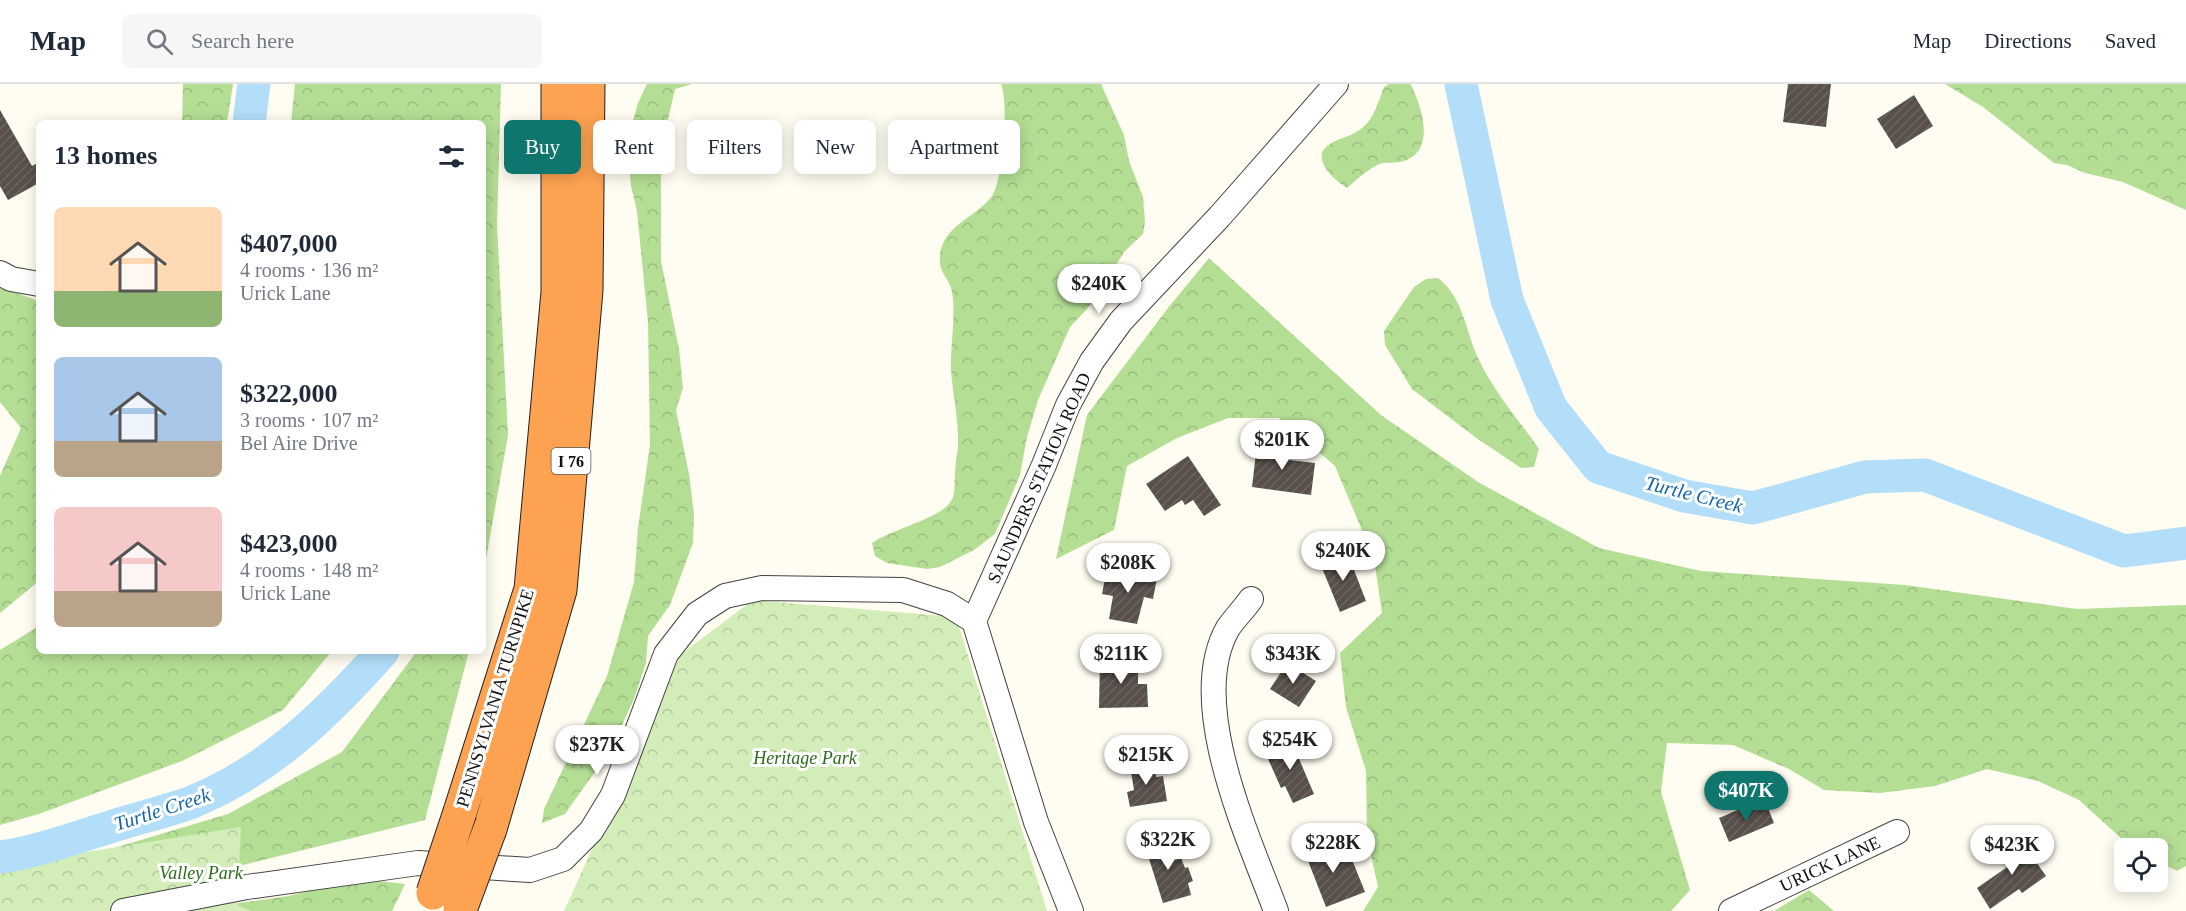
<!DOCTYPE html>
<meta charset="utf-8">
<style>
body{margin:0;font-family:"Times New Roman",serif;background:#f6f6f7;color:#1f2937;height:100vh;display:flex;flex-direction:column;font-size:22px;white-space:nowrap}
*{box-sizing:border-box;margin:0}
p{font-size:20px;color:#747a83}
.icon{flex:none;width:33px;height:33px;fill:none;stroke:currentColor;stroke-width:2;stroke-linecap:round;stroke-linejoin:round}
.map{position:relative;flex:1;overflow:hidden}
.drawer{position:absolute;left:36px;top:36px;width:450px;height:534px;display:flex;flex-direction:column;background:#fff;border-radius:9px;box-shadow:0 3px 15px #0003}
.drawer>*{flex:none}
.guide{position:absolute;left:504px;top:36px;width:570px;height:54px;display:flex;gap:12px}
.fabs{position:absolute;left:2114px;top:754px;display:grid;gap:12px}
.fabs a{display:grid;place-items:center;width:54px;height:54px;border-radius:9px;background:#fff;box-shadow:0 3px 15px #0003;font-size:30px}
.price{position:absolute;translate:-50% -51px;padding:0 14px;border-radius:21px;background:#fff;color:#222;font-size:20px;line-height:39px;filter:drop-shadow(0 2px 3px #0008)}
.price::after{content:'';position:absolute;left:50%;top:36px;width:18px;height:14px;margin-left:-9px;background:inherit;clip-path:polygon(0 0,100% 0,50% 100%)}
.price.current{background:#0f766e;color:#fff}
ul{padding:0;list-style:none}
li{display:flex;align-items:center;gap:18px;height:150px;padding:0 18px}
li span{display:grid;place-items:center;flex:none;width:168px;height:120px;border-radius:9px;color:#555}
li>.icon{margin-inline-start:auto}
span .icon{width:72px;height:72px;fill:#fffc;stroke-width:1}
li b{font-size:26px}
h2{display:flex;justify-content:space-between;align-items:center;height:72px;padding:0 18px;font-size:26px}
.pill{padding:0 21px;border-radius:9px;background:#fff;box-shadow:0 3px 15px #0003;font-size:21px;line-height:54px}
.pill.current{background:#0f766e;color:#fff}
header{display:flex;align-items:center;gap:36px;box-sizing:border-box;height:84px;padding:0 30px;background:#fff;border-bottom:2px solid #e0e1e3}
header strong{font-size:28px}
nav{display:flex;gap:33px;margin-inline-start:auto;font-size:21px}
.search{width:420px;height:54px;background:#f6f6f7;display:flex;align-items:center;gap:15px;box-sizing:border-box;padding:0 21px;border-radius:9px;color:#747a83;font-size:22px}
.map>svg:first-child{display:block}
.forest{fill:url(#forest-crowns)}
.park{fill:url(#park-crowns)}
.lines{fill:none;stroke-linecap:round;stroke-linejoin:round}
.river{stroke:#b2defa;stroke-width:33}
.building{fill:url(#building-hatch)}
.minor-casing{stroke:#424242;stroke-width:26}
.highway-casing{stroke:#202020;stroke-width:35}
.minor{stroke:#fff;stroke-width:24}
.highway{stroke:#fda251;stroke-width:33}
.highway-bridge-casing{stroke:#202020;stroke-width:35;stroke-linecap:butt}
.highway-bridge{stroke:#fda251;stroke-width:33}
.labels{text-anchor:middle;dominant-baseline:central;stroke-width:6;stroke-linejoin:round;paint-order:stroke}
.shield{fill:#fff;stroke:#575757;stroke-width:1.5}
.shield-label{font-size:16px;font-weight:bold;fill:#0f0f0f}
.street-label{font-size:18px;fill:#0f0f0f;stroke:#fff}
.park-label{font-size:18px;font-style:italic;fill:#2a6c1a;stroke:#fff}
.water-label{font-size:20px;font-style:italic;fill:#0f64aa;stroke:#fff}
</style>
<header>
<strong>Map</strong>
<div class="search"><svg class="icon" aria-label="search" viewBox="0 0 24 24"><circle cx="10" cy="10" r="6"/><path d="M15 15l6 6"/></svg>Search here</div>
<nav><a>Map</a><a>Directions</a><a>Saved</a></nav>
</header>
<div class="map">
<svg width="2186" height="827" viewBox="0 0 2186 827">
<defs>
<pattern id="forest-crowns" width="20" height="18" patternUnits="userSpaceOnUse" patternTransform="scale(1.5)"><rect width="20" height="18" fill="#b5de95"/><path d="M2 6a3 3 0 1 1 6 0M12 15a3 3 0 1 1 6 0" fill="none" stroke="#9abd7f"/></pattern>
<pattern id="park-crowns" width="20" height="18" patternUnits="userSpaceOnUse" patternTransform="scale(1.5)"><rect width="20" height="18" fill="#d2edb7"/><path d="M2 6a3 3 0 1 1 6 0M12 15a3 3 0 1 1 6 0" fill="none" stroke="#b3ca9c"/></pattern>
<pattern id="building-hatch" width="6" height="6" patternUnits="userSpaceOnUse" patternTransform="scale(1.5)"><rect width="6" height="6" fill="#58504a"/><path d="M-1 1l2-2M0 6l6-6M5 7l2-2" fill="none" stroke="#6b6560"/></pattern>
</defs>
<rect width="100%" height="100%" fill="#fffcf1"/>
<path class="forest" d="M 183,0 L 233,0 L 227,39 L 182,39 Z
M 295,0 L 501,0 L 497,142 L 508,351 L 483,492 L 483,39 L 291,39 Z
M 647,0 L 692,0 L 675,5 L 661,66 L 661,177 L 679,265 L 683,304 L 676,326 L 689,390 L 694,430 L 693,459 L 670,521 L 648,552 L 646,579 L 634,615 L 611,665 L 565,730 L 542,739 L 544,725 L 607,592 L 634,498 L 638,444 L 650,361 L 648,238 L 637,127 L 631,102 L 627,59 L 638,19 Z
M 1001,0 L 1101,0 L 1124,51 L 1129,77 L 1143,113 L 1145,138 L 1143,150 L 1125,167 L 1088,224 L 1070,243 L 1038,316 L 1027,353 L 1020,391 L 995,450 L 974,466 L 940,483 L 927,485 L 887,479 L 875,472 L 872,459 C 892,445 942,434 951,417 C 956,410 954,399 955,390 C 955,381 957,372 958,363 C 959,337 953,312 951,286 C 950,265 957,223 951,204 C 947,192 938,187 940,171 C 943,141 977,133 992,112 C 1003,96 1009,17 1001,0 Z
M 1389,0 L 1410,0 L 1412,3 C 1422,24 1436,66 1404,77 C 1396,80 1386,77 1377,81 C 1366,87 1356,96 1347,104 C 1335,96 1319,83 1322,68 C 1332,53 1350,55 1362,44 C 1374,35 1379,16 1384,3 Z
M 1945,0 L 2186,0 L 2186,126 L 2123,98 L 2085,89 L 2067,81 L 2054,79 L 1983,23 Z
M 1209,174 L 1381,331 L 1478,398 L 1599,464 L 1701,487 L 1905,501 L 2077,525 L 2186,521 L 2186,782 L 2177,787 L 2157,777 L 2157,765 L 2133,765 L 2079,716 L 2038,697 L 1987,685 L 1935,702 L 1880,709 L 1824,706 L 1789,685 L 1733,661 L 1667,659 L 1661,708 L 1690,806 L 1671,827 L 1363,827 L 1378,803 L 1367,753 L 1366,687 L 1346,623 L 1340,569 L 1382,529 L 1374,475 L 1335,382 L 1279,334 L 1228,334 L 1177,354 L 1127,382 L 1114,446 L 1056,475 L 1087,331 L 1168,224 Z
M 1438,194 C 1464,214 1465,247 1479,276 C 1494,308 1519,336 1539,365 L 1534,383 L 1521,384 L 1475,353 L 1412,305 L 1385,261 L 1384,247 L 1414,203 L 1426,195 Z
M 0,203 L 39,217 L 39,497 L 0,529 L 0,392 L 21,344 L 0,318 Z
M 39,542 L 39,567 L 332,567 L 283,626 L 182,677 L 39,730 L 0,741 L 0,566 Z
M 417,567 L 469,567 L 425,736 L 126,810 L 7,796 L 228,730 L 342,668 Z
M 361,795 L 405,800 L 392,827 L 184,827 L 288,812 Z
M 1809,806 L 1834,827 L 1774,827 Z"/>
<path class="park" d="M 753,516 L 956,533 L 1047,827 L 564,827 L 680,571 Z
M 241,743 L 237,821 L 252,827 L 0,827 L 0,782 Z"/>
<g class="lines">
<path class="river" d="M 1461,0 L 1507,216 L 1551,324 L 1598,383 L 1684,412 L 1753,424 L 1865,393 L 1925,391 L 2124,467 L 2186,459
M 249,39 L 254,0
M 0,773 C 37,768 74,754 110,743 C 137,734 166,728 192,718 C 269,687 329,628 383,567"/>
</g>
<path class="building" d="M 1788,0 L 1831,0 L 1826,43 L 1783,38 Z
M 1914,11 L 1933,42 L 1896,65 L 1877,35 Z
M 0,26 L 32,82 L 39,78 L 39,99 L 8,116 L 0,102 Z
M 1257,360 L 1291,364 L 1289,376 L 1315,379 L 1311,411 L 1252,403 Z
M 1188,372 L 1221,421 L 1204,432 L 1193,416 L 1185,421 L 1182,416 L 1165,427 L 1146,400 Z
M 1347,468 L 1366,517 L 1340,528 L 1320,479 Z
M 1107,484 L 1157,494 L 1153,515 L 1144,513 L 1137,540 L 1109,535 L 1113,512 L 1102,510 Z
M 1131,573 L 1131,585 L 1138,585 L 1138,600 L 1147,600 L 1148,623 L 1099,624 L 1100,574 Z
M 1287,579 L 1316,597 L 1299,623 L 1270,605 Z
M 1291,656 L 1314,710 L 1293,719 L 1285,702 L 1281,704 L 1265,668 Z
M 1154,678 L 1156,693 L 1163,692 L 1167,717 L 1130,723 L 1127,708 L 1134,706 L 1130,682 Z
M 1766,719 L 1774,739 L 1729,758 L 1719,734 L 1747,722 L 1748,727 Z
M 1168,752 L 1175,776 L 1181,774 L 1185,784 L 1188,783 L 1193,797 L 1188,799 L 1191,811 L 1163,819 L 1144,759 Z
M 2020,755 L 2046,792 L 2022,809 L 2019,805 L 1990,825 L 1977,804 L 2013,779 L 2004,766 Z
M 1325,756 L 1331,773 L 1345,767 L 1348,775 L 1351,773 L 1365,808 L 1326,823 L 1303,764 Z"/>
<g class="lines">
<g class="minor-casing">
<path id="minor" d="M 0,189 L 11,195 L 39,200
M 1251,515 C 1244,525 1235,534 1228,544 C 1185,619 1249,754 1276,827
M 123,827 L 247,803 L 418,779 L 530,786 L 563,775 L 591,747 L 613,711 L 666,570 L 697,530 L 725,512 L 762,504 L 903,506 L 947,520 L 974,537
M 1071,827 L 1036,738 L 974,537 L 1044,381 L 1068,321 L 1092,277 L 1121,237 L 1220,132 L 1336,0
M 1731,827 L 1897,748"/>
</g>
<g class="highway-casing">
<path id="highway" d="M 460,728 L 531,505 L 558,208 L 558,0
M 490,745 L 560,506 L 586,206 L 588,0"/>
</g>
<use href="#minor" class="minor"/>
<use href="#highway" class="highway"/>
<g class="highway-bridge-casing">
<path id="highway-bridge" d="M 433,809 L 460,728
M 460,826 L 490,745"/>
</g>
<use href="#highway-bridge" class="highway-bridge"/>
</g>
<g class="labels">
<rect class="shield" x="551.5" y="364" width="39" height="26" rx="4.5"/>
<g class="shield-label">
<text x="571" y="377">I 76</text>
</g>
<g class="street-label">
<text transform="translate(1039 394) rotate(-66)">SAUNDERS STATION ROAD</text>
<text transform="translate(495 614) rotate(-73)">PENNSYLVANIA TURNPIKE</text>
<text transform="translate(1830 780) rotate(-25)">URICK LANE</text>
</g>
<g class="park-label">
<text x="805" y="674">Heritage Park</text>
<text x="201" y="789">Valley Park</text>
</g>
<g class="water-label">
<text transform="translate(1694 410) rotate(14)">Turtle Creek</text>
<text transform="translate(162 725) rotate(-18)">Turtle Creek</text>
</g>
</g>
</svg>
<div class="fabs">
<a><svg class="icon" aria-label="locate" viewBox="0 0 24 24"><circle cx="12" cy="12" r="6"/><path d="M12 2v4M12 18v4M2 12h4M18 12h4"/></svg></a>
</div>
<b class="price" style="left:1099px;top:231px">$240K</b>
<b class="price" style="left:1282px;top:387px">$201K</b>
<b class="price" style="left:1343px;top:498px">$240K</b>
<b class="price" style="left:1128px;top:510px">$208K</b>
<b class="price" style="left:1121px;top:601px">$211K</b>
<b class="price" style="left:1293px;top:601px">$343K</b>
<b class="price" style="left:1290px;top:687px">$254K</b>
<b class="price" style="left:597px;top:692px">$237K</b>
<b class="price" style="left:1146px;top:702px">$215K</b>
<b class="price current" style="left:1746px;top:738px">$407K</b>
<b class="price" style="left:1168px;top:787px">$322K</b>
<b class="price" style="left:1333px;top:790px">$228K</b>
<b class="price" style="left:2012px;top:792px">$423K</b>
<div class="guide">
<a class="pill current">Buy</a>
<a class="pill">Rent</a>
<a class="pill">Filters</a>
<a class="pill">New</a>
<a class="pill">Apartment</a>
</div>
<section class="drawer">
<h2>13 homes<svg class="icon" aria-label="filters" viewBox="0 0 24 24"><path d="M4 7h16M4 17h16"/><circle cx="9" cy="7" r="2"/><circle cx="15" cy="17" r="2"/></svg></h2>
<ul>
<li><span style="background:linear-gradient(#ffd9b3 70%,#8fb573 0)"><svg class="icon" aria-label="home" viewBox="0 0 24 24"><path d="M3 11l9-7 9 7M6 9v11h12V9"/></svg></span><div><b>$407,000</b><p>4 rooms · 136 m²</p><p>Urick Lane</p></div></li>
<li><span style="background:linear-gradient(#a9c7e8 70%,#b9a48a 0)"><svg class="icon" aria-label="home" viewBox="0 0 24 24"><path d="M3 11l9-7 9 7M6 9v11h12V9"/></svg></span><div><b>$322,000</b><p>3 rooms · 107 m²</p><p>Bel Aire Drive</p></div></li>
<li><span style="background:linear-gradient(#f6c9c9 70%,#b9a48a 0)"><svg class="icon" aria-label="home" viewBox="0 0 24 24"><path d="M3 11l9-7 9 7M6 9v11h12V9"/></svg></span><div><b>$423,000</b><p>4 rooms · 148 m²</p><p>Urick Lane</p></div></li>
</ul>
</section>
</div>
